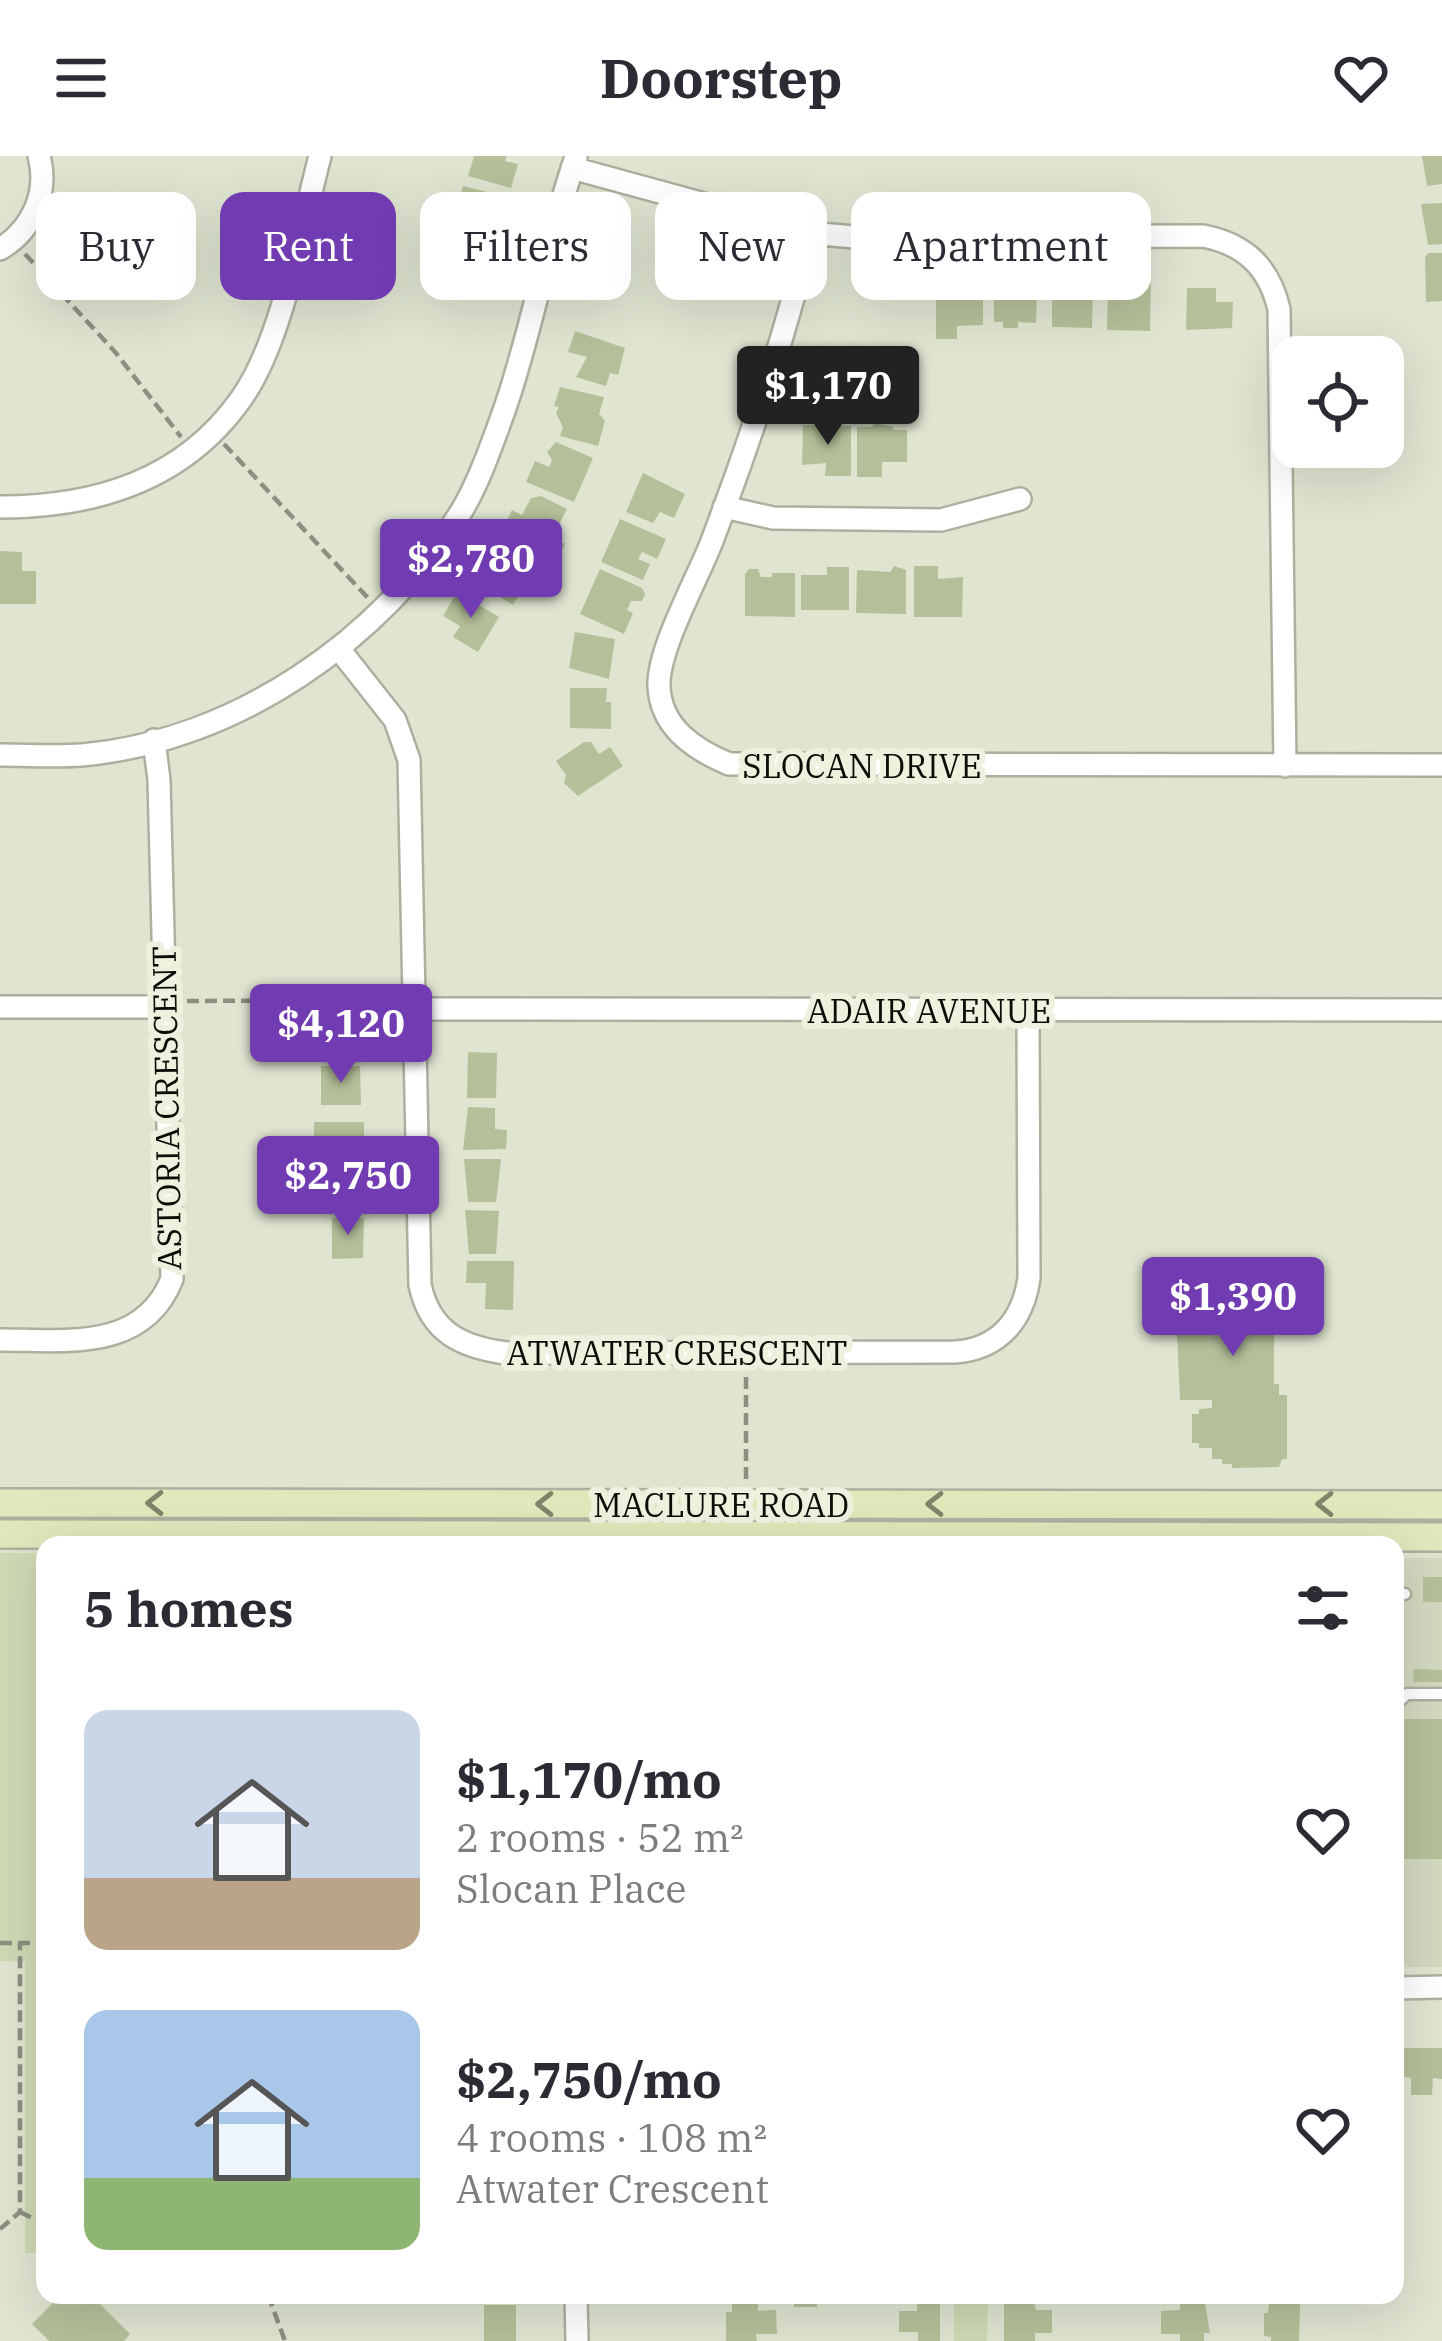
<!DOCTYPE html>
<meta charset="utf-8">
<style>
body{margin:0;font-family:"IBM Plex Serif",serif;background:#f2f2f3;color:#2b2b33;height:100vh;display:flex;flex-direction:column;font-size:45px;white-space:nowrap}
*{box-sizing:border-box;margin:0}
p{font-size:39px;color:#7c7c81}
.icon{flex:none;width:66px;height:66px;fill:none;stroke:currentColor;stroke-width:2;stroke-linecap:round;stroke-linejoin:round}
.map{position:relative;flex:1;overflow:hidden}
.sheet{position:absolute;left:36px;top:1380px;width:1368px;height:768px;display:flex;flex-direction:column;background:#fff;border-radius:24px;box-shadow:0 12px 48px #0002}
.sheet>*{flex:none}
.banner{position:absolute;left:36px;top:36px;width:1371px;height:108px;display:flex;gap:24px}
.fabs{position:absolute;left:1272px;top:180px;display:grid;gap:24px}
.fabs a{display:grid;place-items:center;width:132px;height:132px;border-radius:24px;background:#fff;box-shadow:0 12px 48px #0002;font-size:60px}
.price{position:absolute;translate:-50% -102px;padding:0 27px;border-radius:12px;background:#713bb2;color:#fff;font-size:39px;line-height:78px;filter:drop-shadow(0 3px 6px #0008)}
.price::after{content:'';position:absolute;left:50%;top:72px;width:36px;height:27px;margin-left:-18px;background:inherit;clip-path:polygon(0 0,100% 0,50% 100%)}
.price.current{background:#222;color:#fff}
ul{padding:0;list-style:none}
li{display:flex;align-items:center;gap:36px;height:300px;padding:0 48px}
li span{display:grid;place-items:center;flex:none;width:336px;height:240px;border-radius:24px;color:#555}
li>.icon{margin-inline-start:auto}
span .icon{width:144px;height:144px;fill:#fffc;stroke-width:1}
li b{font-size:51px}
h2{display:flex;justify-content:space-between;align-items:center;height:144px;padding:0 48px;font-size:51px}
.tag{padding:0 42px;border-radius:24px;background:#fff;box-shadow:0 12px 48px #0002;font-size:42px;line-height:108px}
.tag.current{background:#713bb2;color:#fff}
header{display:flex;justify-content:space-between;align-items:center;height:156px;padding:0 48px;background:#fff;font-size:54px;font-weight:800}
.map>svg:first-child{display:block}
.built{fill:#d2d9bf}
.green{fill:#cfd9b4}
.building{fill:#b5c09a}
.lines{fill:none;stroke-linecap:round;stroke-linejoin:round}
.service-casing{stroke:#acb19f;stroke-width:15}
.minor-casing{stroke:#acb19f;stroke-width:26}
.secondary-casing{stroke:#acb19f;stroke-width:32}
.path{stroke:#8b9081;stroke-width:4.5;stroke-dasharray:12 6;stroke-linecap:butt}
.service{stroke:#fff;stroke-width:10}
.minor{stroke:#fff;stroke-width:21}
.secondary{stroke:#dfe7bb;stroke-width:27}
.oneway{stroke:#80856a}
.labels{text-anchor:middle;dominant-baseline:central;stroke-width:12;stroke-linejoin:round;paint-order:stroke}
.street-label{font-size:33px;fill:#0b0d07;stroke:#ecf2de}
</style>
<header><svg class="icon" aria-label="menu" viewBox="0 0 24 24"><path d="M4 6h16M4 12h16M4 18h16"/></svg>Doorstep<svg class="icon" aria-label="heart" viewBox="0 0 24 24"><path d="M12 20l-8-8c-3-5 5-10 8-4 3-6 11-1 8 4z"/></svg></header>
<div class="map">
<svg width="1442" height="2185" viewBox="0 0 1442 2185">
<rect width="100%" height="100%" fill="#dfe5d1"/>
<path class="built" d="M 1395,1402 L 1442,1402 L 1442,1811 L 1395,1811 Z"/>
<path class="green" d="M 0,1397 L 45,1397 L 45,2097 L 25,2097 L 25,1806 L 0,1805 Z
M 954,2139 L 988,2139 L 987,2185 L 954,2185 Z"/>
<path class="building" d="M 474,0 L 507,0 L 505,5 L 518,8 L 511,32 L 468,20 Z
M 1422,0 L 1442,0 L 1442,28 L 1427,30 Z
M 463,30 L 508,41 L 502,63 L 489,60 L 485,83 L 453,70 Z
M 1442,47 L 1442,88 L 1428,89 L 1421,48 Z
M 1429,97 L 1442,97 L 1442,145 L 1426,146 L 1425,101 Z
M 962,124 L 983,124 L 983,169 L 957,170 L 957,183 L 936,183 L 936,134 L 962,131 Z
M 994,126 L 1019,126 L 1019,132 L 1033,128 L 1037,133 L 1036,167 L 1018,166 L 1018,172 L 1003,172 L 1003,166 L 994,166 Z
M 1129,127 L 1151,127 L 1150,175 L 1107,174 L 1108,133 L 1128,133 Z
M 1052,128 L 1093,134 L 1092,172 L 1052,171 Z
M 1187,132 L 1216,132 L 1216,146 L 1233,146 L 1232,172 L 1186,174 Z
M 575,175 L 625,192 L 618,219 L 610,217 L 606,230 L 576,221 L 587,201 L 568,196 Z
M 560,231 L 604,241 L 599,258 L 605,265 L 598,290 L 560,280 L 563,271 L 556,257 L 559,251 L 554,250 Z
M 875,267 L 893,271 L 893,274 L 907,274 L 907,306 L 882,306 L 882,321 L 857,321 L 857,271 L 871,271 Z
M 803,269 L 851,270 L 851,320 L 825,320 L 826,307 L 802,309 Z
M 556,286 L 593,302 L 574,346 L 526,326 L 535,305 L 549,311 L 552,304 L 547,296 Z
M 643,317 L 685,338 L 674,362 L 660,356 L 653,367 L 626,356 Z
M 541,340 L 567,353 L 552,382 L 565,388 L 556,406 L 500,378 L 512,354 L 522,359 L 531,342 Z
M 620,363 L 666,383 L 657,403 L 642,396 L 638,403 L 650,408 L 643,424 L 601,406 Z
M 513,389 L 523,395 L 517,404 L 534,414 L 513,449 L 473,425 L 490,399 L 500,405 Z
M 0,395 L 22,396 L 22,415 L 36,415 L 36,448 L 0,448 Z
M 894,410 L 906,414 L 906,458 L 856,457 L 857,414 L 890,416 Z
M 914,410 L 938,410 L 938,423 L 963,421 L 962,461 L 914,461 Z
M 827,411 L 849,411 L 849,454 L 801,454 L 801,419 L 827,419 Z
M 600,413 L 642,432 L 645,438 L 642,445 L 631,445 L 627,454 L 633,457 L 624,478 L 580,458 Z
M 749,413 L 758,413 L 761,421 L 772,421 L 772,417 L 795,417 L 795,461 L 745,460 L 745,418 Z
M 457,436 L 499,461 L 478,496 L 453,481 L 460,470 L 443,460 Z
M 575,476 L 615,483 L 609,523 L 569,512 Z
M 570,532 L 607,532 L 606,546 L 611,546 L 611,573 L 570,572 Z
M 584,586 L 591,586 L 599,598 L 610,591 L 623,610 L 578,640 L 564,627 L 566,619 L 556,605 Z
M 363,853 L 363,901 L 335,902 L 335,884 L 322,884 L 322,854 Z
M 468,896 L 497,897 L 496,942 L 467,942 Z
M 321,910 L 360,910 L 361,949 L 321,949 Z
M 468,951 L 495,952 L 495,973 L 507,974 L 506,993 L 463,994 Z
M 314,966 L 364,966 L 364,988 L 355,989 L 355,992 L 364,992 L 364,1006 L 314,1006 Z
M 464,1003 L 501,1003 L 496,1046 L 468,1046 Z
M 329,1014 L 363,1014 L 362,1054 L 330,1055 Z
M 465,1054 L 499,1055 L 496,1098 L 469,1098 Z
M 332,1062 L 364,1062 L 363,1102 L 332,1103 Z
M 1198,1104 L 1215,1104 L 1215,1110 L 1292,1109 L 1292,1152 L 1274,1152 L 1274,1228 L 1279,1228 L 1279,1239 L 1287,1239 L 1287,1303 L 1282,1303 L 1279,1311 L 1232,1312 L 1232,1308 L 1222,1308 L 1222,1303 L 1212,1303 L 1212,1292 L 1199,1292 L 1199,1287 L 1192,1287 L 1192,1258 L 1199,1258 L 1199,1253 L 1212,1252 L 1212,1244 L 1180,1244 L 1174,1110 L 1198,1110 Z
M 467,1105 L 514,1105 L 513,1154 L 485,1153 L 486,1127 L 466,1127 Z
M 1423,1421 L 1442,1421 L 1442,1446 L 1423,1446 Z
M 1414,1513 L 1442,1514 L 1442,1526 L 1413,1526 Z
M 1395,1563 L 1442,1563 L 1442,1703 L 1395,1703 Z
M 1395,1888 L 1402,1888 L 1402,1892 L 1442,1892 L 1442,1923 L 1433,1922 L 1432,1939 L 1411,1939 L 1411,1922 L 1395,1919 Z
M 61,2139 L 91,2139 L 130,2178 L 124,2185 L 49,2185 L 32,2168 Z
M 794,2139 L 817,2139 L 817,2151 L 794,2151 Z
M 910,2139 L 940,2139 L 940,2185 L 918,2185 L 918,2176 L 899,2176 L 899,2155 L 917,2155 L 917,2146 L 910,2146 Z
M 1000,2139 L 1032,2139 L 1036,2154 L 1052,2154 L 1052,2177 L 1035,2177 L 1035,2185 L 1004,2185 L 1004,2145 L 1000,2145 Z
M 1188,2139 L 1211,2139 L 1211,2146 L 1205,2147 L 1210,2177 L 1204,2177 L 1204,2185 L 1180,2185 L 1180,2178 L 1161,2178 L 1161,2155 L 1180,2154 L 1180,2147 L 1189,2147 Z
M 758,2145 L 758,2155 L 776,2154 L 777,2178 L 756,2178 L 757,2185 L 726,2185 L 726,2156 L 732,2156 L 732,2146 Z
M 1269,2147 L 1300,2148 L 1299,2185 L 1271,2185 L 1271,2181 L 1264,2180 L 1264,2157 L 1268,2157 Z
M 484,2149 L 516,2149 L 516,2185 L 484,2185 Z"/>
<g class="lines">
<g class="service-casing">
<path id="service" d="M 1395,1438 L 1405,1438
M 1395,1557 L 1397,1547 L 1407,1538 L 1442,1538"/>
</g>
<g class="minor-casing">
<path id="minor" d="M 572,12 L 810,77 L 854,81 L 1203,80 C 1245,88 1269,111 1279,153 L 1285,610
M 810,77 C 785,181 750,285 712,385 C 698,422 657,494 659,531 C 661,572 695,594 729,608 L 1442,609
M 0,93 C 32,74 49,37 39,0
M 0,351 C 95,351 183,325 241,243 C 283,184 301,72 320,0
M 724,351 L 773,362 L 941,364 L 1020,343
M 339,493 L 395,564 L 409,604 L 420,1129 C 430,1176 461,1191 506,1197 L 955,1196 C 999,1193 1023,1164 1029,1122 L 1028,855
M 0,599 C 27,599 55,601 82,599 C 236,585 381,484 461,356 C 479,326 492,288 504,255 C 533,172 547,84 576,1
M 0,851 L 165,851
M 416,853 L 1442,854
M 0,1184 C 66,1184 143,1196 172,1123 L 159,624 L 154,584
M 1395,1832 L 1442,1831
M 576,2139 L 577,2185"/>
</g>
<g class="secondary-casing">
<path id="secondary" d="M 0,1347 L 1442,1349
M 0,1378 L 1442,1381"/>
</g>
<path class="path" d="M 25,98 L 116,197 L 181,281
M 224,288 L 368,442
M 187,845 L 392,844
M 746,1323 L 746,1214
M 0,1787 L 45,1787
M 20,2056 L 45,2068
M 0,2073 L 20,2056 L 20,1787
M 268,2139 L 285,2185"/>
<use href="#service" class="service"/>
<use href="#minor" class="minor"/>
<use href="#secondary" class="secondary"/>
</g>
<defs><path id="oneway-chevron" d="M-2-3.5L2.5 0L-2 3.5" fill="none" stroke-width="1.6" stroke-linecap="round" stroke-linejoin="round" transform="scale(3)"/></defs>
<g class="oneway">
<use href="#oneway-chevron" transform="translate(155 1347) rotate(-180)"/>
<use href="#oneway-chevron" transform="translate(545 1348) rotate(-180)"/>
<use href="#oneway-chevron" transform="translate(935 1348) rotate(-180)"/>
<use href="#oneway-chevron" transform="translate(1325 1348) rotate(-180)"/>
</g>
<g class="labels">
<g class="street-label">
<text x="862" y="609">SLOCAN DRIVE</text>
<text x="929" y="854">ADAIR AVENUE</text>
<text transform="translate(166 952) rotate(-91)">ASTORIA CRESCENT</text>
<text x="677" y="1196">ATWATER CRESCENT</text>
<text x="721" y="1348">MACLURE ROAD</text>
</g>
</g>
</svg>
<div class="fabs">
<a><svg class="icon" aria-label="locate" viewBox="0 0 24 24"><circle cx="12" cy="12" r="6"/><path d="M12 2v4M12 18v4M2 12h4M18 12h4"/></svg></a>
</div>
<b class="price current" style="left:828px;top:292px">$1,170</b>
<b class="price" style="left:471px;top:465px">$2,780</b>
<b class="price" style="left:341px;top:930px">$4,120</b>
<b class="price" style="left:348px;top:1082px">$2,750</b>
<b class="price" style="left:1233px;top:1203px">$1,390</b>
<div class="banner">
<a class="tag">Buy</a>
<a class="tag current">Rent</a>
<a class="tag">Filters</a>
<a class="tag">New</a>
<a class="tag">Apartment</a>
</div>
<section class="sheet">
<h2>5 homes<svg class="icon" aria-label="filters" viewBox="0 0 24 24"><path d="M4 7h16M4 17h16"/><circle cx="9" cy="7" r="2"/><circle cx="15" cy="17" r="2"/></svg></h2>
<ul>
<li><span style="background:linear-gradient(#c9d6e8 70%,#b9a48a 0)"><svg class="icon" aria-label="home" viewBox="0 0 24 24"><path d="M3 11l9-7 9 7M6 9v11h12V9"/></svg></span><div><b>$1,170/mo</b><p>2 rooms · 52 m²</p><p>Slocan Place</p></div><svg class="icon" aria-label="heart" viewBox="0 0 24 24"><path d="M12 20l-8-8c-3-5 5-10 8-4 3-6 11-1 8 4z"/></svg></li>
<li><span style="background:linear-gradient(#a9c7e8 70%,#8fb573 0)"><svg class="icon" aria-label="home" viewBox="0 0 24 24"><path d="M3 11l9-7 9 7M6 9v11h12V9"/></svg></span><div><b>$2,750/mo</b><p>4 rooms · 108 m²</p><p>Atwater Crescent</p></div><svg class="icon" aria-label="heart" viewBox="0 0 24 24"><path d="M12 20l-8-8c-3-5 5-10 8-4 3-6 11-1 8 4z"/></svg></li>
</ul>
</section>
</div>
